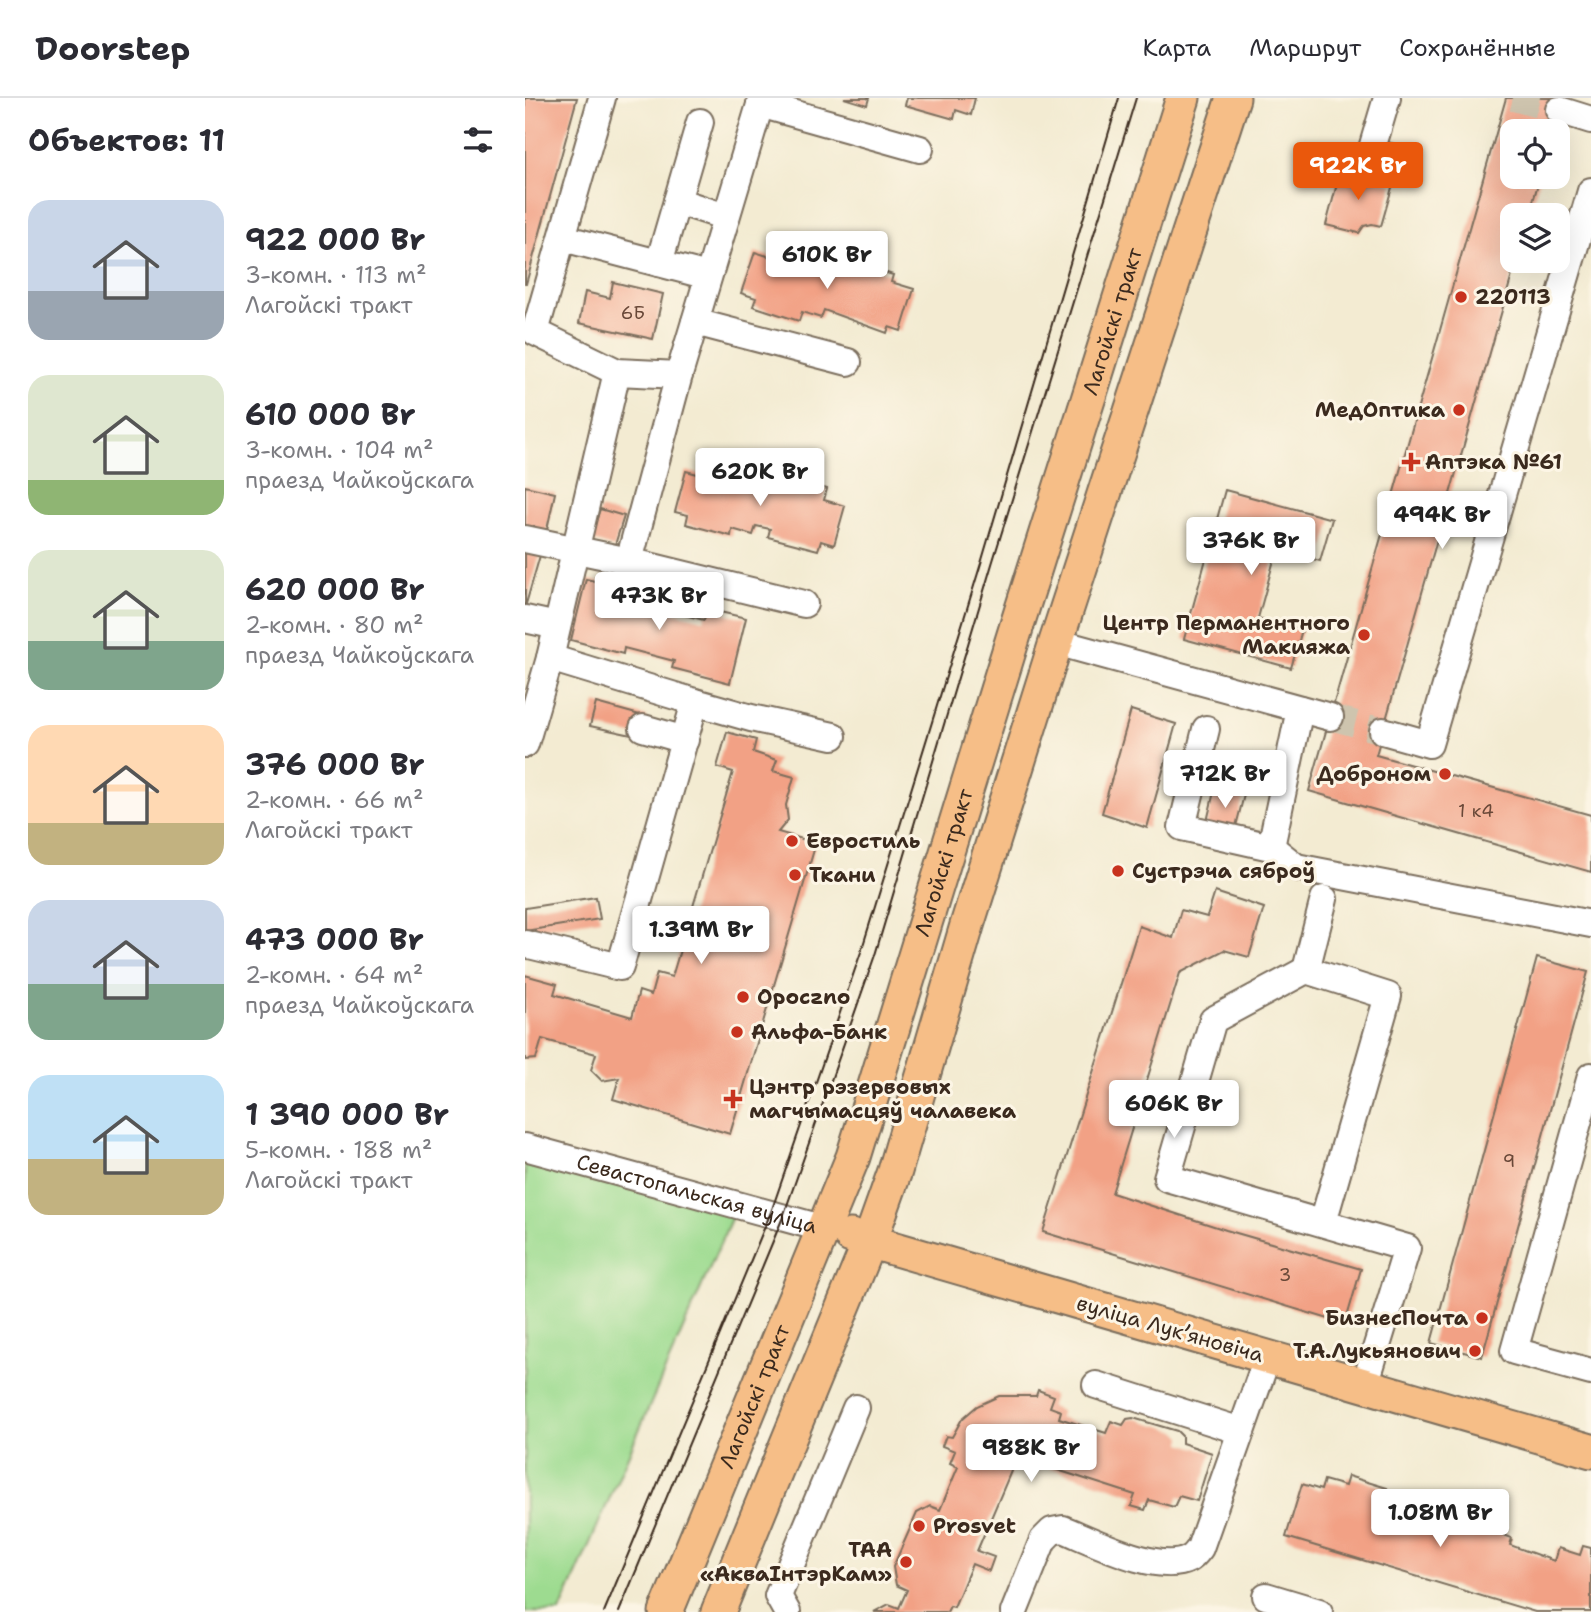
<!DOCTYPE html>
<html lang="ru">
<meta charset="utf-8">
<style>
body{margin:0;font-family:"Shantell Sans",sans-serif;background:#f7f7f7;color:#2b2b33;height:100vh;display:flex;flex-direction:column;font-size:26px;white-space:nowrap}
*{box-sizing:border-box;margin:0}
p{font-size:23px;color:#7c7c81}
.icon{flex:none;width:38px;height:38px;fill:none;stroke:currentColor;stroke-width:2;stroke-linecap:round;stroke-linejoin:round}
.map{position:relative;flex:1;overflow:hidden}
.details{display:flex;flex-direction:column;background:#fff;width:525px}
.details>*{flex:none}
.controls{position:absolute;left:975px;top:21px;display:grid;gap:14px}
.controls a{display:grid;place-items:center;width:70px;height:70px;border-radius:14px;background:#fff;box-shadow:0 7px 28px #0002;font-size:35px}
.price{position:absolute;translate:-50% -60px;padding:0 16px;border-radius:7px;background:#fff;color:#222;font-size:23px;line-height:46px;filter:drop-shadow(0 2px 4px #0008)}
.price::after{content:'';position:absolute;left:50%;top:42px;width:21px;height:16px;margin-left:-10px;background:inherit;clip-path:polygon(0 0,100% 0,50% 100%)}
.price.current{background:#ea580c;color:#fff}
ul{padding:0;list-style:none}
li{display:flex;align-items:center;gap:21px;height:175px;padding:0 28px}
li span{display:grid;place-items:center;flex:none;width:196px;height:140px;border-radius:21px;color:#555}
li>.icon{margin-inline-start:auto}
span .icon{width:84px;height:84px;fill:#fffc;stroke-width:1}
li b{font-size:30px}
h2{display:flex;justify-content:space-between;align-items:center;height:84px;padding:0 28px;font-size:30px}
header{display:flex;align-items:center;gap:42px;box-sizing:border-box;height:98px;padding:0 35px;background:#fff;border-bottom:2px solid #e1e1e2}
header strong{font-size:33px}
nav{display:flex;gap:38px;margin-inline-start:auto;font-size:24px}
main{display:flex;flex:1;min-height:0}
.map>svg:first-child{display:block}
.green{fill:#9ddb90;stroke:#6c8257;stroke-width:2}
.building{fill:#f2a185}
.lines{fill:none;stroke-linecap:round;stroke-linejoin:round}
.minor-tunnel{stroke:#cec4ae;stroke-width:26;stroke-dasharray:26 13;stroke-linecap:butt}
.minor-casing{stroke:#7b6e5d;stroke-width:30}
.major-casing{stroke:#7b6e5d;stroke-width:37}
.minor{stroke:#fff;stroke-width:26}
.major{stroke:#f6be87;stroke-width:33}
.tram{stroke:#3b2a1e;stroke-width:2}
.poi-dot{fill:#c8321e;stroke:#fcf5e5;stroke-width:2.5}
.labels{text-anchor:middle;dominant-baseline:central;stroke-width:6;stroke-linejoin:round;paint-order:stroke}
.number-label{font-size:18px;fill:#694838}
.poi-label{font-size:21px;font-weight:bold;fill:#3b2a1e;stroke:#fcf5e5;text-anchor:start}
.street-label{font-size:21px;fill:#3b2a1e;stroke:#fcf5e5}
</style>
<header>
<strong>Doorstep</strong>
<nav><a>Карта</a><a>Маршрут</a><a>Сохранённые</a></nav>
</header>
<main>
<section class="details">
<h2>Объектов: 11<svg class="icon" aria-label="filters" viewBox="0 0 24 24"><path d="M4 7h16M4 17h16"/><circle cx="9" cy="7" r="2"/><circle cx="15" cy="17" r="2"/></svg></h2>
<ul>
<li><span style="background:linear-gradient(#c9d6e8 65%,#9aa5b1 0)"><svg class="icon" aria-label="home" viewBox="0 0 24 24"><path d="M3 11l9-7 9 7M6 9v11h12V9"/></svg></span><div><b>922 000 Br</b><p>3-комн. · 113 m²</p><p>Лагойскі тракт</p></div></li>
<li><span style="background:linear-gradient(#dfe7d0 75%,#8fb573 0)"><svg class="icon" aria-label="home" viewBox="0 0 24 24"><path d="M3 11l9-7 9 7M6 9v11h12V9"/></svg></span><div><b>610 000 Br</b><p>3-комн. · 104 m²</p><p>праезд Чайкоўскага</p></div></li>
<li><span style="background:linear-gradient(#dfe7d0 65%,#7fa58c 0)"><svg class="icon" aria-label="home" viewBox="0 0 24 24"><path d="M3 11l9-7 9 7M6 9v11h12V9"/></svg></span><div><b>620 000 Br</b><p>2-комн. · 80 m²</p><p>праезд Чайкоўскага</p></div></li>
<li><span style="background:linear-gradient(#ffd9b3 70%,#c2b280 0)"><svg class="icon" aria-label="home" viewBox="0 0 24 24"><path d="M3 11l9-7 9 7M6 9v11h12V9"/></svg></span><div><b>376 000 Br</b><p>2-комн. · 66 m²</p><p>Лагойскі тракт</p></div></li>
<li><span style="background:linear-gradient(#c9d6e8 60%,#7fa58c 0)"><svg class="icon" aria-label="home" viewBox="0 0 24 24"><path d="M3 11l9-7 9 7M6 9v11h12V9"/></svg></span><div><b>473 000 Br</b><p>2-комн. · 64 m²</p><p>праезд Чайкоўскага</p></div></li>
<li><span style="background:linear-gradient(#bfe0f5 60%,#c2b280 0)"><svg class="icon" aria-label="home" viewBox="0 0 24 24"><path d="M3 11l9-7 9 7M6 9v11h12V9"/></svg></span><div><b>1 390 000 Br</b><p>5-комн. · 188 m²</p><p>Лагойскі тракт</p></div></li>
</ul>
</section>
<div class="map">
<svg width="1066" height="1514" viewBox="0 0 1066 1514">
<rect width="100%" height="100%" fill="#fcf5e5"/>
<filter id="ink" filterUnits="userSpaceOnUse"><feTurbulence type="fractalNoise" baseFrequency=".0143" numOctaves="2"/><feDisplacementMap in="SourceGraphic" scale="14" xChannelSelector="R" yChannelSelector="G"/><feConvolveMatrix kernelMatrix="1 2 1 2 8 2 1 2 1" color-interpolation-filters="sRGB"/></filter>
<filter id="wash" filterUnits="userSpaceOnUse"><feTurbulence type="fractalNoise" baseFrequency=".00686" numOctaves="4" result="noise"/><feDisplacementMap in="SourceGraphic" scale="28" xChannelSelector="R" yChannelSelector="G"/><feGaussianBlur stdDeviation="1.57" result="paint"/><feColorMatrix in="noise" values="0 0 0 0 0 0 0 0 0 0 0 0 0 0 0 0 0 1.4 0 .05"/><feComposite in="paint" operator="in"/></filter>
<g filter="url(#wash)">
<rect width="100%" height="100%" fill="#f3ebd2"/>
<path class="green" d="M 0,1055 L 209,1114 L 35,1514 L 0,1514 Z"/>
<g id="blocks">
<path class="building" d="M 0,0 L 52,0 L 1,186 L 0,186 Z
M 319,0 L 344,0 L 342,7 Z
M 382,0 L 450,0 L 446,17 L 431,12 L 429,21 L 380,7 Z
M 981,0 L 1038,0 L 1028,33 L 987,33 L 987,79 L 1015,79 L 1004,117 L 987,117 L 987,163 L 991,163 L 851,657 L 1066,717 L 1066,774 L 784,693 Z
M 816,71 L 868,86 L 856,128 L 847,126 L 839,128 L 834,135 L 801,127 Z
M 258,153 L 324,174 L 327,164 L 368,177 L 366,184 L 389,191 L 376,233 L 364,229 L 362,235 L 299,212 L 296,220 L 277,214 L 274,223 L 228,208 L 231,200 L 216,195 L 230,154 L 255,162 Z
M 88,184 L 138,196 L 128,241 L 54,225 L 60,194 L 85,200 Z
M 161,373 L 188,380 L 190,373 L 255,390 L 258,379 L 302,391 L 299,402 L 320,408 L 309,447 L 296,443 L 293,452 L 243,439 L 245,431 L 231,428 L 228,437 L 207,431 L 206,438 L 161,426 L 163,417 L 150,414 Z
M 0,388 L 30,395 L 21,436 L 0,432 Z
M 700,392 L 807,421 L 795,463 L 752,451 L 733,520 L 777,532 L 766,570 L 659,541 Z
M 75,411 L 99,418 L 89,450 L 65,442 Z
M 0,450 L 16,454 L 1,506 L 0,506 Z
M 61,481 L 100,490 L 97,501 L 179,522 L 182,511 L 221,520 L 205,585 L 147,570 L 149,563 L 99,550 L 98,556 L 46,542 Z
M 71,605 L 122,619 L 116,639 L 65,628 Z
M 606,612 L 651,626 L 622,730 L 577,715 Z
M 202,634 L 231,642 L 228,654 L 252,662 L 248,673 L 269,679 L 261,707 L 263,722 L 253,734 L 291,745 L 205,1036 L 88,1001 L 94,980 L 77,983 L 66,972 L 71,956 L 17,941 L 11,961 L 0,962 L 0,877 L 32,886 L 29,896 L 107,919 L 114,893 L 126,897 L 132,875 L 147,879 L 208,674 L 192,669 Z
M 691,685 L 720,693 L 708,740 L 680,732 Z
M 690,794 L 739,810 L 724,859 L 699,852 L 655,875 L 587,1095 L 701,1132 L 836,1171 L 820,1226 L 518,1134 L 614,828 L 648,840 L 656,812 L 682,819 Z
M 71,799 L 75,821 L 0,833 L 0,810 Z
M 1012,860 L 1063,874 L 957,1259 L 906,1245 Z
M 513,1292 L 529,1298 L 525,1309 L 536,1313 L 534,1320 L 581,1335 L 586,1323 L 598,1327 L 602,1321 L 608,1320 L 652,1333 L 657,1338 L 657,1345 L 687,1355 L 672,1403 L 654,1398 L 649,1409 L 624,1402 L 620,1412 L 606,1408 L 610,1397 L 492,1359 L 452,1453 L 469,1459 L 464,1473 L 447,1466 L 429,1509 L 425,1508 L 422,1514 L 349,1514 L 364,1506 L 374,1510 L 382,1492 L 371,1487 L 368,1469 L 392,1415 L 405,1408 L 415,1412 L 433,1369 L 425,1365 L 430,1353 L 417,1348 L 421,1338 L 427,1339 L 437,1321 L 452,1308 L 474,1298 L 511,1298 Z
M 823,1378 L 862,1390 L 859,1400 L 870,1404 L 868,1412 L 882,1416 L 881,1421 L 912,1431 L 917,1415 L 939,1422 L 941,1413 L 980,1425 L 976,1436 L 987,1440 L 985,1447 L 1029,1463 L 1033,1450 L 1055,1457 L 1058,1448 L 1066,1450 L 1066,1514 L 1010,1514 L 761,1439 L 777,1386 L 796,1392 L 799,1382 L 820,1388 Z"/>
</g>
</g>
<g filter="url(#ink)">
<use href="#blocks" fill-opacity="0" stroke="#7b6e5d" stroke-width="2"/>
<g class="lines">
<path class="minor-tunnel" d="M 988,0 L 1034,12
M 805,619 L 858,633"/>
<g class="minor-casing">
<g id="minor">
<path d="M 77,0 L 10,234 L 92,274 L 154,277 L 237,0"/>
<path d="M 862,0 L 846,54 L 882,64"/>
<path d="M 235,6 L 395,51"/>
<path d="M 1034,12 L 1066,22"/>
<path d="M 152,103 L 201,119"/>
<path d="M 38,140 L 183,178"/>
<path d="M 134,165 L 175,24"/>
<path d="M 170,224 L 323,264"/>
<path d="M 0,441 L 104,463 L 279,506"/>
<path d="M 104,463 L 154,277"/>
<path d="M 0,521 L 32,528"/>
<path d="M 531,544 L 805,619"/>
<path d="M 170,604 L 226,620 L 308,638"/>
<path d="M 118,630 L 160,642"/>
<path d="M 681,631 L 657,729 L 746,749 L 771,769 L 1066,826"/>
<path d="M 858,633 L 904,646 L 1066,93"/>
<path d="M 0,646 L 25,560 L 92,274"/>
<path d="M 746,749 L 775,611"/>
<path d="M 0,846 L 95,869 L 170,604 L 25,560"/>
<path d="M 781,872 L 688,922 L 642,1080 L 882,1150 L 840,1287"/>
<path d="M 1066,978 L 989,1253 L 1066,1274"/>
<path id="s1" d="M 0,1049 L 300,1131"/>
<path d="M 798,1124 L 863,898 L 781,872 L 799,801"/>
<path d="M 571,1287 L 716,1333"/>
<path d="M 741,1498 L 794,1514"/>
<path d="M 262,1514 L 253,1498 L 331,1310"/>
<path d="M 489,1514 L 518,1442 L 527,1433 L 538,1431 C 568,1443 634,1477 664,1461 C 668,1459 672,1454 675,1450 L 742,1260"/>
</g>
</g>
<g class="major-casing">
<g id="major">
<path d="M 326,1138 L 1066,1353"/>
<path id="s2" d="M 141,1514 L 328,1059 L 492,527 L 658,0"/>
<path d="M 193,1514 L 345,1143 L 370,1073 L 443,824 L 531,544 L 708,0"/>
</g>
</g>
<use href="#minor" class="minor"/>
<use href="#major" class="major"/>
<path class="tram" d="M 79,1514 L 246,1114 L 336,854 L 457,462 L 594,0
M 94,1514 L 258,1119 L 350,857 L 467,466 L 611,0"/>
</g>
</g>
<g class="poi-dot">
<circle cx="936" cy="199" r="7"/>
<circle cx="934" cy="312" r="7"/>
<path d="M882.5 353.5h7v7h7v7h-7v7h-7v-7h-7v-7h7z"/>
<circle cx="839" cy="537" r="7"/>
<circle cx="920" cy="676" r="7"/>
<circle cx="267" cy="743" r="7"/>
<circle cx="593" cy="773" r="7"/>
<circle cx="270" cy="777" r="7"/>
<circle cx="218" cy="899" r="7"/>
<circle cx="212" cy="934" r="7"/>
<path d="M204.5 990.5h7v7h7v7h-7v7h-7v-7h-7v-7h7z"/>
<circle cx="957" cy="1220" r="7"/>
<circle cx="950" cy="1253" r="7"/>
<circle cx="394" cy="1428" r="7"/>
<circle cx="381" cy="1464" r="7"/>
</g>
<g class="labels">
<g class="number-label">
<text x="108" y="215">6Б</text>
<text x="951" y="713">1 к4</text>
<text x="984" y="1063">9</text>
<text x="760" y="1177">3</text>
</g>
<g class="poi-label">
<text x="950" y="199">220113</text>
<text x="920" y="312" text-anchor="end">МедОптика</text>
<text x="900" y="364">Аптэка №61</text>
<text x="825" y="525" text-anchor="end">Центр Перманентного<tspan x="825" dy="24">Макияжа</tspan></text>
<text x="906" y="676" text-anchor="end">Доброном</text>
<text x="281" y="743">Евростиль</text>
<text x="607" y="773">Сустрэча сяброў</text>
<text x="284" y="777">Ткани</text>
<text x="232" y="899">Opoczno</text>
<text x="226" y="934">Альфа-Банк</text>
<text x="224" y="989">Цэнтр рэзервовых<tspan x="224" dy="24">магчымасцяў чалавека</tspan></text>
<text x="943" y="1220" text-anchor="end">БизнесПочта</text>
<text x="936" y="1253" text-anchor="end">Т.А.Лукьянович</text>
<text x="408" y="1428">Prosvet</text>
<text x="367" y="1452" text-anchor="end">ТАА<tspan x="367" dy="24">«АкваІнтэрКам»</tspan></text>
</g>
<g class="street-label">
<text stroke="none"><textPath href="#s2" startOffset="1367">Лагойскі тракт</textPath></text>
<text stroke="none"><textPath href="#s2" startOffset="800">Лагойскі тракт</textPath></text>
<text stroke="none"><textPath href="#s1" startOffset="178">Севастопальская вуліца</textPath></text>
<text transform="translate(645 1231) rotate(16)">вуліца Лукʼяновіча</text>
<text stroke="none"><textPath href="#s2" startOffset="233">Лагойскі тракт</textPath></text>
</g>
</g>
</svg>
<div class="controls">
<a><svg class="icon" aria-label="locate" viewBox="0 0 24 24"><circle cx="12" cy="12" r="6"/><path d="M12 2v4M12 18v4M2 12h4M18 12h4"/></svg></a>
<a><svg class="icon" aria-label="layers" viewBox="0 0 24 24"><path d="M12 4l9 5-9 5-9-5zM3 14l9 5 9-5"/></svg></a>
</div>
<b class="price current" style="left:833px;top:104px">922K Br</b>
<b class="price" style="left:302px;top:193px">610K Br</b>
<b class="price" style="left:235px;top:410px">620K Br</b>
<b class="price" style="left:917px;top:453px">494K Br</b>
<b class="price" style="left:726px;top:479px">376K Br</b>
<b class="price" style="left:134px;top:534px">473K Br</b>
<b class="price" style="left:700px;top:712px">712K Br</b>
<b class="price" style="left:176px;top:868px">1.39M Br</b>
<b class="price" style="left:649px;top:1042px">606K Br</b>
<b class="price" style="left:506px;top:1386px">988K Br</b>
<b class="price" style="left:915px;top:1451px">1.08M Br</b>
</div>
</main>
